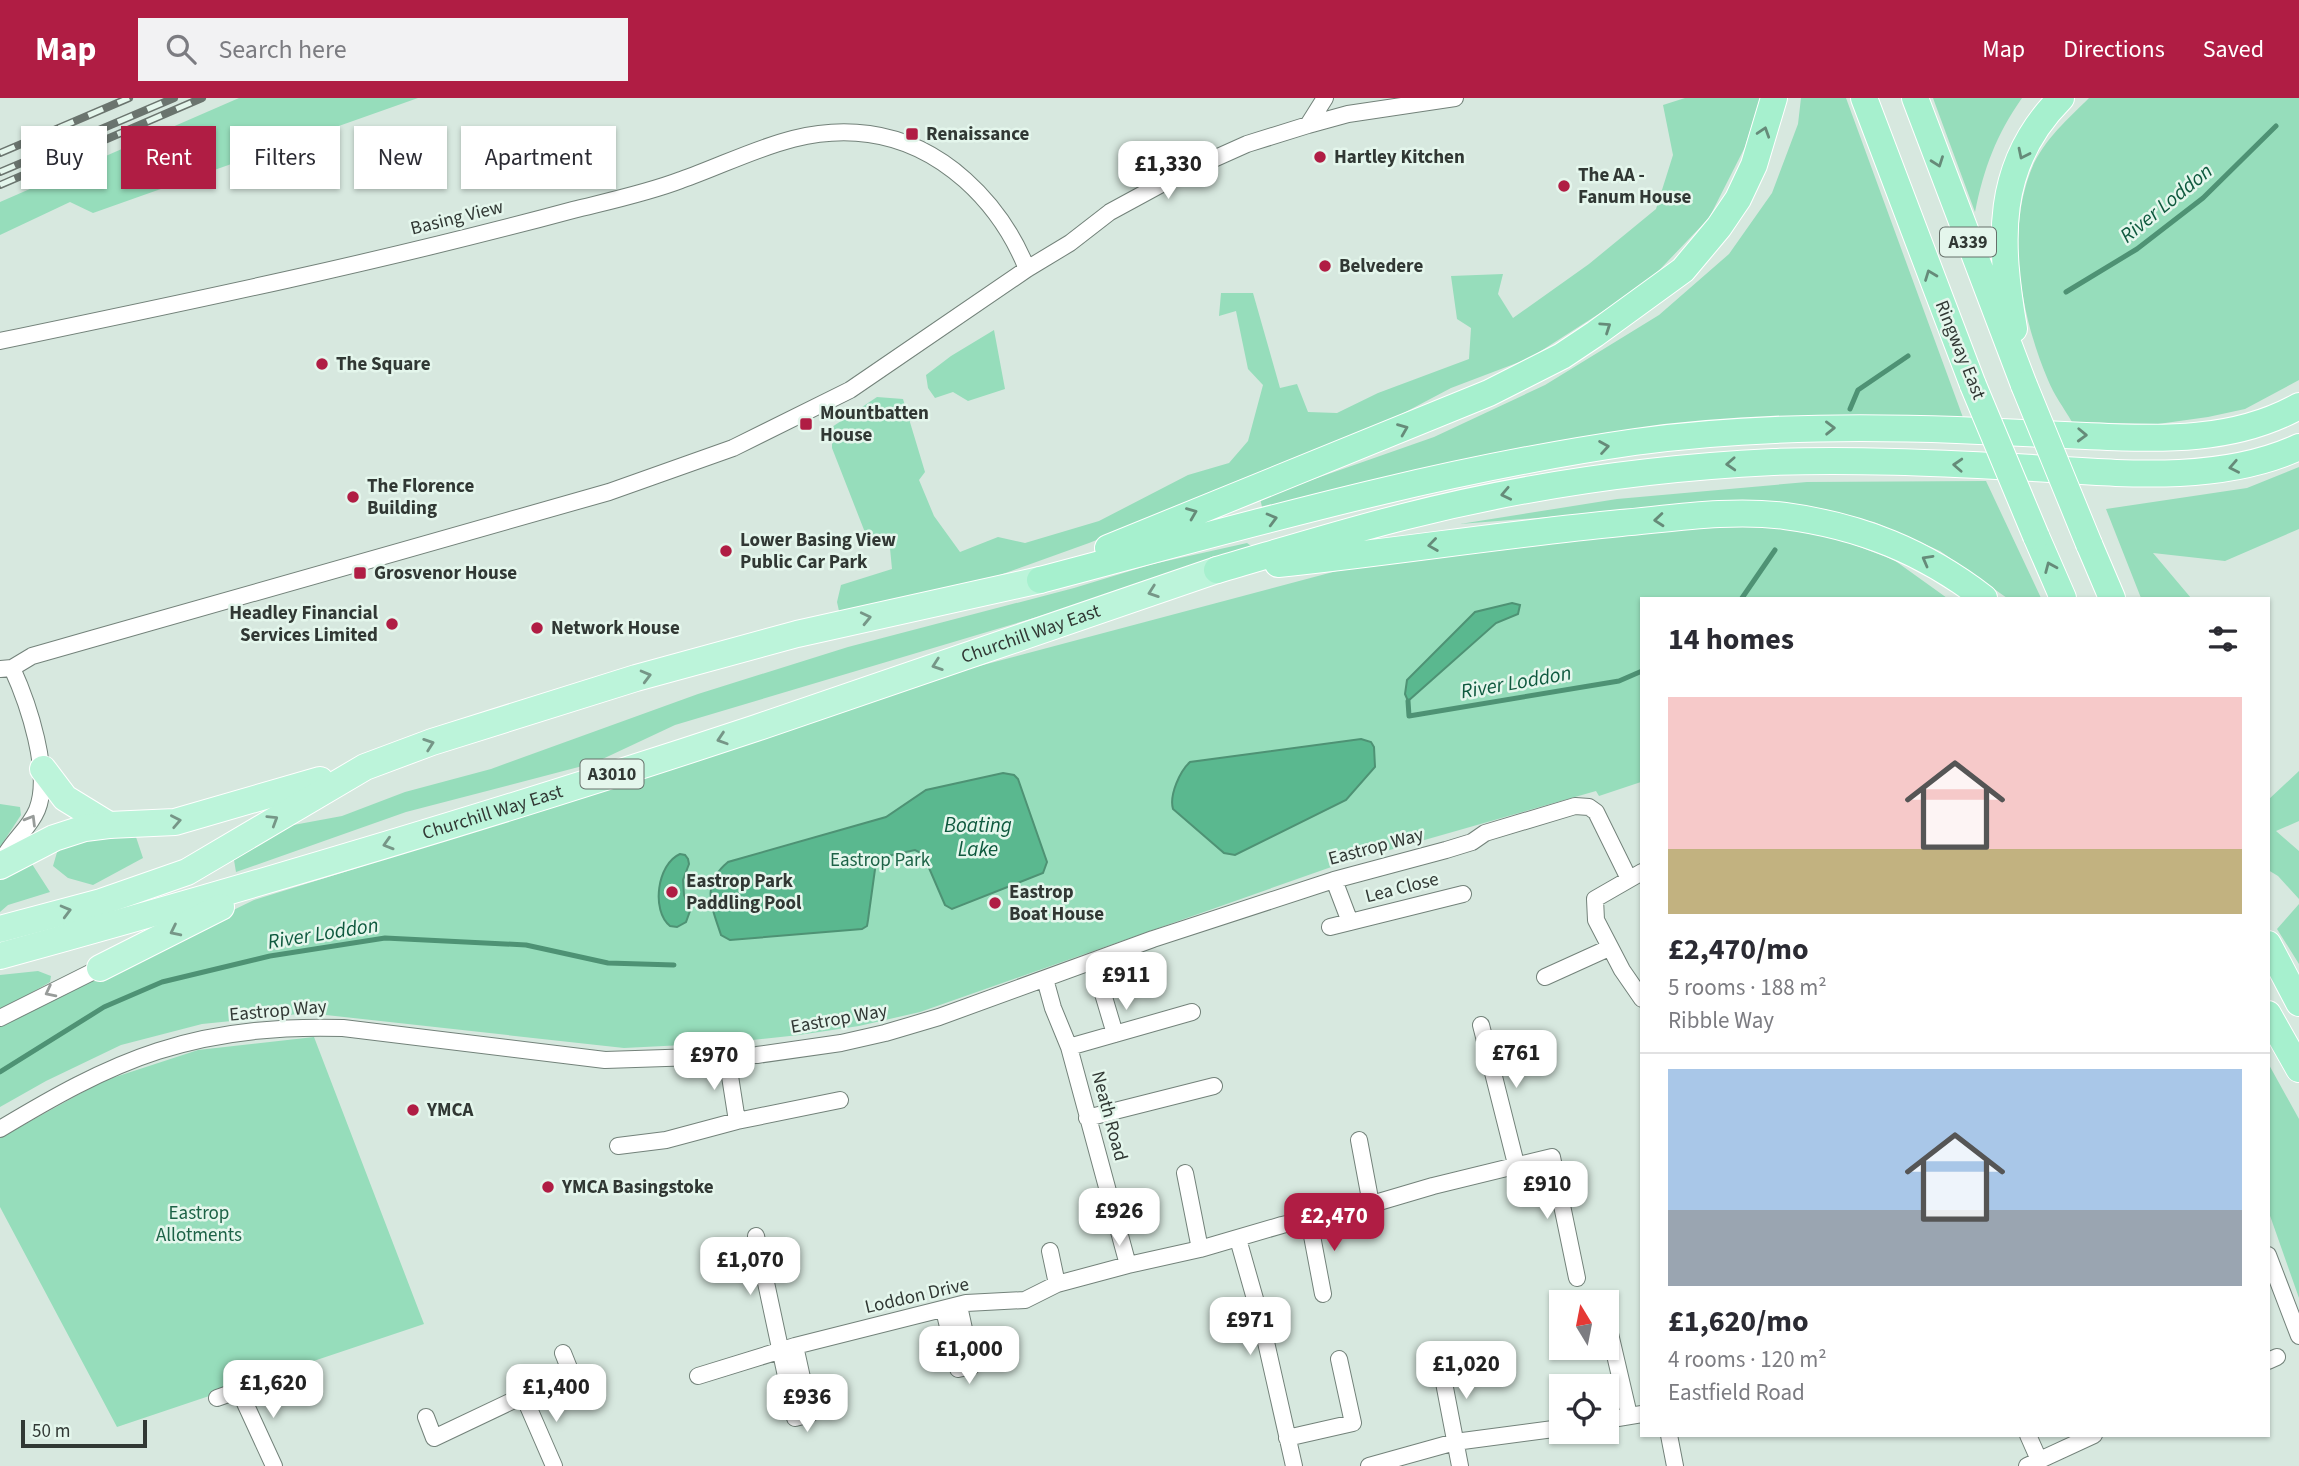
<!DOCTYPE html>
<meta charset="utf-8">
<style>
body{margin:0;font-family:"Source Sans 3",sans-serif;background:#f2f2f3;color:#2b2b33;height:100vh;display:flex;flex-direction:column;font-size:26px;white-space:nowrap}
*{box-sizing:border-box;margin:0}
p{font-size:23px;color:#7c7c81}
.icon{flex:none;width:38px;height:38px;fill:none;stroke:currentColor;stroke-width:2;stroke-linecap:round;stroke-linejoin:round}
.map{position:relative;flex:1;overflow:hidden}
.drawer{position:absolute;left:1640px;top:499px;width:630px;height:840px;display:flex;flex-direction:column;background:#fff;border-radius:0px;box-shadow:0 2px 5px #0004}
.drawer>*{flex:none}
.top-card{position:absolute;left:21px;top:28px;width:665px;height:63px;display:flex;gap:14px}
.needle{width:46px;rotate:350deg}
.tools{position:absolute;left:1549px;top:1192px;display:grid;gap:14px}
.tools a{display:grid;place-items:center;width:70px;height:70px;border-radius:0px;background:#fff;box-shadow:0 2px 5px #0004;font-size:35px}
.scale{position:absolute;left:21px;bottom:18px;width:126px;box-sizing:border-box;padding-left:7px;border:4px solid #313834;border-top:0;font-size:19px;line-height:24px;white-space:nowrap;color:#313834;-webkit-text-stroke:5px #e4f6ec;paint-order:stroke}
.price{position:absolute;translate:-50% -60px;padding:0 16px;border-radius:14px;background:#fff;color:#222;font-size:23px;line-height:46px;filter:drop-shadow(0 2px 4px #0008)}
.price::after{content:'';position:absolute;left:50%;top:42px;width:21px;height:16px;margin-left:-10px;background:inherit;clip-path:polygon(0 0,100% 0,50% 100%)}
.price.current{background:#b01d44;color:#fff}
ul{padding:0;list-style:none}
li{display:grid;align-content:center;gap:14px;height:371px;padding:0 28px}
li+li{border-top:2px solid #e1e1e2}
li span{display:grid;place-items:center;height:217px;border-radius:0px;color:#555}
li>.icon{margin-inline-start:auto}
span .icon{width:126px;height:126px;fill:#fffc;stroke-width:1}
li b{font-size:30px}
h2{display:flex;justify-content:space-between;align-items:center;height:84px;padding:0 28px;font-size:30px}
.pill{padding:0 24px;border-radius:0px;background:#fff;box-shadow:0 2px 5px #0004;font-size:24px;line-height:63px}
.pill.current{background:#b01d44;color:#fff}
header{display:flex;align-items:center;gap:42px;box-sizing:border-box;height:98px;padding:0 35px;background:#b01d44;color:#fff}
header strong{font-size:33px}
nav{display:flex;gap:38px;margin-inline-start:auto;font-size:24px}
.search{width:490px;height:63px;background:#f2f2f3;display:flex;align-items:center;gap:18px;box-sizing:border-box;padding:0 24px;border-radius:0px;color:#7c7c81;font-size:26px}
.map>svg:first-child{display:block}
.green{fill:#96ddbb}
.water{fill:#5ab88f;stroke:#4e9274;stroke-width:2}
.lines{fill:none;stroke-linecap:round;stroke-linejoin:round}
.stream{stroke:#4e9274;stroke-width:5}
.minor-casing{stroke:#73827a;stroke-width:18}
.primary-casing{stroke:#fff;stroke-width:28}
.trunk-casing{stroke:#fff;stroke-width:28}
.minor{stroke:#fff;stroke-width:16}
.primary{stroke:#bcf4da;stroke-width:26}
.trunk{stroke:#a6f0ce;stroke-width:26}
.rail-casing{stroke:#6a746e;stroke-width:8}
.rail{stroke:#e4f6ec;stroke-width:5;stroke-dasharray:16;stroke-linecap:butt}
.trunk-bridge-casing{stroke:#fff;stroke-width:28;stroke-linecap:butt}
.trunk-bridge{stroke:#a6f0ce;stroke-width:26}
.oneway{stroke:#668b79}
.oneway2{stroke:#769687}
.oneway3{stroke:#989c9a}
.poi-dot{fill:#b01d44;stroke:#e4f6ec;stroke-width:2.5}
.labels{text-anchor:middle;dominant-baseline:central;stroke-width:5;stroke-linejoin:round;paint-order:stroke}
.shield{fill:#e4f6ec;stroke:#67716b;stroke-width:2}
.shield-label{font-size:18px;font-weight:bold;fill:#313834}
.poi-label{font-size:19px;font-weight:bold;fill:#313834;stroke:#e4f6ec;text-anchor:start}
.street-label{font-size:19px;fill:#313834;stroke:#e4f6ec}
.park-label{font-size:19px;fill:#1d6347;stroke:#e4f6ec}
.water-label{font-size:21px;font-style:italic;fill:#0e593e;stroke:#e4f6ec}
</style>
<header>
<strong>Map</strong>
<div class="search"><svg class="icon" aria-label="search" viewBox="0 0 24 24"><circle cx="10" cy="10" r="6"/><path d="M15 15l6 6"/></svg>Search here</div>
<nav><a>Map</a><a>Directions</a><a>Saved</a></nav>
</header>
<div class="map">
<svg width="2299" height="1368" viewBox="0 0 2299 1368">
<rect width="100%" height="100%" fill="#d7e8df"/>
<path class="green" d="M 239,0 L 418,0 L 93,115 L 70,104 L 0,137 L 0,104 Z
M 1685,0 L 1760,0 L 1745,49 L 1709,120 L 1647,185 L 1530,260 L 1451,290 L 1362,337 L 1089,445 L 972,487 L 841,522 L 837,504 L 841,487 L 892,471 L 889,440 L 866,437 L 832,350 L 832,329 L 877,299 L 903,301 L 925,374 L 919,382 L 934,418 L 960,454 L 998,439 L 1025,445 L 1099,423 L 1188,377 L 1229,365 L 1248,343 L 1263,287 L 1248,271 L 1236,213 L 1219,218 L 1221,195 L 1253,195 L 1280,290 L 1297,286 L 1308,314 L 1337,315 L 1378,295 L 1469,261 L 1471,230 L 1457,221 L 1451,178 L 1503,176 L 1498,196 L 1513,220 L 1589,166 L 1656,111 L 1673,57 L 1663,7 Z
M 1801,0 L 1846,0 L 1965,325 L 1508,353 L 1262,409 L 1260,400 L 1434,339 L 1545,287 L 1659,217 L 1729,156 L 1772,95 L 1798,26 Z
M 1933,0 L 2022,0 C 1996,37 1984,70 1975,114 Z
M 2089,0 L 2299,0 L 2299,282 L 2245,311 L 2208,319 L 2158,326 L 2072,324 C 2064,310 2054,297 2048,282 C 2022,221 2006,139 2030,75 C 2041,44 2067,22 2089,0 Z
M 994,232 L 1005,291 L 968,303 L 953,294 L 935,300 L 928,290 L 926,277 L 951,258 Z
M 2299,369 L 2299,431 L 2225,463 L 2153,455 L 2191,500 L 2141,500 L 2106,411 L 2247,390 Z
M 1986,383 L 2041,500 L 2007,500 L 1940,453 L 1874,424 L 1769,405 L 1585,416 L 1460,426 L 1617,401 L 1807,384 Z
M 1677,428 L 1776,428 L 1836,440 L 1894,462 L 1947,500 L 1642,500 L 1641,684 L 1599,698 L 1596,693 L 1337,767 L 920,914 L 859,928 L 799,937 L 723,945 L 624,950 L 308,915 L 202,926 L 121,947 L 46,983 L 0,1009 L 0,925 L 254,802 L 354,771 L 915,585 L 1348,470 Z
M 1247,445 L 1254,450 L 1054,514 L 675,627 L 594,665 L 406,714 L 236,774 L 234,762 L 288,728 L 342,718 L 405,694 L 491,671 L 698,596 L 848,549 L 1074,490 L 1153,466 Z
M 2299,673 L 2299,723 L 2276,733 L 2299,753 L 2299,801 L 2278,778 L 2268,772 L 2268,702 Z
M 0,706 L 20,709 L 21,717 L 0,749 Z
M 77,733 L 136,739 L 143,760 L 93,787 L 68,780 L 53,768 L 60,744 Z
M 32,766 L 50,794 L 8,807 L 0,814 L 0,777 Z
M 2299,806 L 2299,866 L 2277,831 Z
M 38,873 L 51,878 L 50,884 L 0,913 L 0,877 Z
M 314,939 L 424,1226 L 117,1329 L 0,1109 L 0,1040 L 103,983 L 198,952 Z
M 2268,965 L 2299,1021 L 2299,1200 L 2268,1112 Z"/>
<path class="water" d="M 1512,505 L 1520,507 L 1518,516 L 1496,525 L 1408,603 L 1405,596 L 1407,582 L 1475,514 Z
M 1361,641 L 1371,644 L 1374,649 L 1375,669 L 1346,702 L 1235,757 L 1224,755 L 1173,711 C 1169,697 1180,673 1190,664 Z
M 1003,675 L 1014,677 L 1018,681 L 1047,764 L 1043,775 L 952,811 L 945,807 L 923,756 L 915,752 L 883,759 L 876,764 L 868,822 L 867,828 L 862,831 L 730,842 L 721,837 C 712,809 700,787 728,764 L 886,719 L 926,692 Z
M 680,756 L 685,757 L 688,761 L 689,766 L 683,782 L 684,797 L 690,813 L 686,824 L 677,829 L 670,828 C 651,813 657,766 680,756 Z"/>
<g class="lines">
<path class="stream" d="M 2066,194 L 2137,151 L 2203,100 L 2276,28
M 1850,311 L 1858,292 L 1908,258
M 1742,500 L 1775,452
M 1408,603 L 1409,618 L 1619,583 L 1642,573
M 0,974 L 104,909 L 162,884 L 270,858 L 385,840 L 526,847 L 608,865 L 674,867"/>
<g class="minor-casing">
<path id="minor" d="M 1308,27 L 1325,0
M 0,243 C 192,203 384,163 573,112 C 609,103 647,95 681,82 C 744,60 798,26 869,36 C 942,46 1000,104 1027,171
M 0,571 L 12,570 L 32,558 L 95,540 L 609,394 L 733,350 L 850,292 L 1027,171 L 1070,145 L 1110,114 L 1180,76 L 1247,46 L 1308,27 L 1348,16 L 1455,0
M 3,761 C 12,743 29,731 37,712 C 52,675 28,605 12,570
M 1642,774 L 1595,801 L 1596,822 L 1622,872 L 1642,901
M 1334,782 L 1350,824
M 1330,829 L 1463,796
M 1545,879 L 1609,850
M 1045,881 L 1053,910 L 1069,949 L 1128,1167
M 1101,889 L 1115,936
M 0,920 L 100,870
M 1481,927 L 1516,1066
M 1069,949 L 1192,914
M 727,959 L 737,1023
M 1087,1020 L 1214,988
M 0,1031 C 50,1001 102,971 158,953 C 217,934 281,928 343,930 L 605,962 L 757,957 L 841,945 L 885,935 L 939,919 L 1153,841 L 1334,782 L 1446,752 L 1472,744 L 1485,735 L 1575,708 L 1589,709 L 1596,714 L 1629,781
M 1359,1042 L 1371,1106
M 618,1048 L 666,1042 L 737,1023 L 840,1002
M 1185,1075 L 1200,1151
M 1309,1122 L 1323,1196
M 756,1138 L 795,1320 L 810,1316 L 795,1248
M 1238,1141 L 1261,1222 L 1294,1368
M 1050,1153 L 1057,1186
M 2268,1157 L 2299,1238
M 944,1212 L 958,1271 L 972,1268 L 959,1208
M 1608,1227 L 1629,1317
M 563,1255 L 571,1275 L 583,1293
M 2268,1263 L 2277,1259
M 1441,1269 L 1460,1368
M 698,1278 L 795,1248 L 966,1205 L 1025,1202 L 1057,1186 L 1128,1167 L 1200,1151 L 1282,1127 L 1372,1106 L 1433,1088 L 1552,1059 L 1577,1180
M 239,1292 L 274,1368
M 524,1299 L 554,1368
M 217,1300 L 274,1280
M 426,1319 L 434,1340 L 571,1275
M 1606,1322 L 1642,1316
M 1669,1337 L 1675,1368
M 2028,1337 L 2039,1362
M 1287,1340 L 1353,1325 L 1339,1261
M 1369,1368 L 1455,1344 L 1561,1330
M 2027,1368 L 2094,1337"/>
</g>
<g class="primary-casing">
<g id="primary">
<path d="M 43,671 L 65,700 L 109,727"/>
<path d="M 0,768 L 54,740 L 85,730 L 109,727 L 175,724 L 320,682"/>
<path d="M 0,831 L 101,804 L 187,774 L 365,669 L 432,644 L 636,580 L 797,536 L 1040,482"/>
<path id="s1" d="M 0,858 C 254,788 506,713 756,630 C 910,578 1063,524 1217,472"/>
<path d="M 100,870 L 221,809"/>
</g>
</g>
<g class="trunk-casing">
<path id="trunk" d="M 1864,0 L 1973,287
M 1915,0 L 2024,287
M 2014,231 C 1999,144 1994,67 2061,0
M 2036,438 L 2063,500
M 2089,446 L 2112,500
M 1108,450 L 1489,295 L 1562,258 L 1595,236 L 1683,172 L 1719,129 L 1738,101 L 1754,67 L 1774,0
M 1278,466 C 1393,454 1506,436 1621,425 C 1675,420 1732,411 1785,418 C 1861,428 1924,454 1984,500
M 1217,472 C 1279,454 1340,435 1403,419 C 1524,388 1649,370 1773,364 C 1854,361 1935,365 2016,369 C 2107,374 2215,388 2299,349
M 1040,482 C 1237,430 1433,373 1635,344 C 1742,329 1850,328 1957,332 C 2000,334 2043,336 2086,338 C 2159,341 2233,345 2299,308
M 2268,846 L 2299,905
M 2268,916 L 2299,971"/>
</g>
<use href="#minor" class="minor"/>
<use href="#primary" class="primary"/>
<use href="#trunk" class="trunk"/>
<g class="rail-casing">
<path id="rail" d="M 0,55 L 129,0
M 0,74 L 174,0
M 0,87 L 202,0"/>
</g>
<use href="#rail" class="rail"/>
<g class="trunk-bridge-casing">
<path id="trunk-bridge" d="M 1973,287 L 2036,438
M 2024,287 L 2089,446"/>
</g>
<use href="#trunk-bridge" class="trunk-bridge"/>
</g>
<defs><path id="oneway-chevron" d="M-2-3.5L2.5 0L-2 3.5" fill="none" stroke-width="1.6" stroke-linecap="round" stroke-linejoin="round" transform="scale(1.75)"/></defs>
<g class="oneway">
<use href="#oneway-chevron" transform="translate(1764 34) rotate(-72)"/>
<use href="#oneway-chevron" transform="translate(2023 56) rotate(116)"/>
<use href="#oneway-chevron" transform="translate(1938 64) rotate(70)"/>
<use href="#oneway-chevron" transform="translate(1930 177) rotate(-111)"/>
<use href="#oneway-chevron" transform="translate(1606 229) rotate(-34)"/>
<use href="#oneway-chevron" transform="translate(1830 330) rotate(-1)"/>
<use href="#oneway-chevron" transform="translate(1403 331) rotate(-22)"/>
<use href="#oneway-chevron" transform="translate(2082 337) rotate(2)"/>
<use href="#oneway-chevron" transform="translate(1604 349) rotate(-9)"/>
<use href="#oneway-chevron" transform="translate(1731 366) rotate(177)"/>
<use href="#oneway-chevron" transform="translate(1958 367) rotate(-177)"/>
<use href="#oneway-chevron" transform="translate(2234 369) rotate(169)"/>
<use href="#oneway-chevron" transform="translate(1506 396) rotate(168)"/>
<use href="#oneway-chevron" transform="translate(1192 415) rotate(-22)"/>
<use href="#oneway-chevron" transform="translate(1272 421) rotate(-15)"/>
<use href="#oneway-chevron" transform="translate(1659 422) rotate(175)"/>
<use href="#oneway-chevron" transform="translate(1433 447) rotate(172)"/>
<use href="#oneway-chevron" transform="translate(1927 462) rotate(-151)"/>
<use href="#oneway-chevron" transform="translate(2050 469) rotate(-113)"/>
</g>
<g class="oneway2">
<use href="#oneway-chevron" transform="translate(1153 494) rotate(161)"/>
<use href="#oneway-chevron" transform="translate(866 520) rotate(-13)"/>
<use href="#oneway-chevron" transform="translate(937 567) rotate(161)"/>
<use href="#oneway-chevron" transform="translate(646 578) rotate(-15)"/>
<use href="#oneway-chevron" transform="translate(722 641) rotate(162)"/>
<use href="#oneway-chevron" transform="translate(429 646) rotate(-19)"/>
<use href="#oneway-chevron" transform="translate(273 722) rotate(-32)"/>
<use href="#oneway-chevron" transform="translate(176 723) rotate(-11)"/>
<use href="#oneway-chevron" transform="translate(388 746) rotate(163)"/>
<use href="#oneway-chevron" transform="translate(66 813) rotate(-15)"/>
<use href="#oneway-chevron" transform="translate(175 833) rotate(154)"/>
</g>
<g class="oneway3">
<use href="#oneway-chevron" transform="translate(31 722) rotate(-59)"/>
<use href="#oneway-chevron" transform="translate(50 894) rotate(153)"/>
</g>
<g class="poi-dot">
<rect x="905" y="29" width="14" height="14" rx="3.5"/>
<circle cx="1320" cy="59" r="7"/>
<circle cx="1564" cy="88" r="7"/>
<circle cx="1325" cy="168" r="7"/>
<circle cx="322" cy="266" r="7"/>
<rect x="799" y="319" width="14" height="14" rx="3.5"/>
<circle cx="353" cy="399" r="7"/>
<circle cx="726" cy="453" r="7"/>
<rect x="353" y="468" width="14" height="14" rx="3.5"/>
<circle cx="392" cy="526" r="7"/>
<circle cx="537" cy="530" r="7"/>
<circle cx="672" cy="794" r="7"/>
<circle cx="995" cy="805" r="7"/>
<circle cx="413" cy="1012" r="7"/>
<circle cx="548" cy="1089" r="7"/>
</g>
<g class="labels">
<g class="shield">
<rect x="1940" y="129.5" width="56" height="29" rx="5"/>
<rect x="580.5" y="661.5" width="63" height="29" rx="5"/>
</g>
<g class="shield-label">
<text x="1968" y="144">A339</text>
<text x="612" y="676">A3010</text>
</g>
<g class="poi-label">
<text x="926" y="36">Renaissance</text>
<text x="1334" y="59">Hartley Kitchen</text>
<text x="1578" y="77">The AA -<tspan x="1578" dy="22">Fanum House</tspan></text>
<text x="1339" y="168">Belvedere</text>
<text x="336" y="266">The Square</text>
<text x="820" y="315">Mountbatten<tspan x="820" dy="22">House</tspan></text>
<text x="367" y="388">The Florence<tspan x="367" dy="22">Building</tspan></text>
<text x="740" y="442">Lower Basing View<tspan x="740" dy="22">Public Car Park</tspan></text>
<text x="374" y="475">Grosvenor House</text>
<text x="378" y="515" text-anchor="end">Headley Financial<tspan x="378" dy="22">Services Limited</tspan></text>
<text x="551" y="530">Network House</text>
<text x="686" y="783">Eastrop Park<tspan x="686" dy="22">Paddling Pool</tspan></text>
<text x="1009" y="794">Eastrop<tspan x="1009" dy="22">Boat House</tspan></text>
<text x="427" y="1012">YMCA</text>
<text x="562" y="1089">YMCA Basingstoke</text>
</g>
<g class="street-label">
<text transform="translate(457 120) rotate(-14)">Basing View</text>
<text transform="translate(1960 252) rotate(68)">Ringway East</text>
<text stroke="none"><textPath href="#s1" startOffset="1080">Churchill Way East</textPath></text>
<text stroke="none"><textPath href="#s1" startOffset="513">Churchill Way East</textPath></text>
<text transform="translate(1376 749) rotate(-15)">Eastrop Way</text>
<text transform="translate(1402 790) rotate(-14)">Lea Close</text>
<text transform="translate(278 913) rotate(-5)">Eastrop Way</text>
<text transform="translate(839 921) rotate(-10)">Eastrop Way</text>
<text transform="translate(1109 1018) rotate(75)">Neath Road</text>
<text transform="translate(917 1198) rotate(-13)">Loddon Drive</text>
</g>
<g class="park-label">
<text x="880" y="762">Eastrop Park</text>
<text x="199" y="1115">Eastrop<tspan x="199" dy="22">Allotments</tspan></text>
</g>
<g class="water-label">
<text transform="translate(2166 105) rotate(-39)">River Loddon</text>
<text transform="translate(1516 584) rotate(-10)">River Loddon</text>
<text x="978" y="727">Boating<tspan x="978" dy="24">Lake</tspan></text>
<text transform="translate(323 835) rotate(-9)">River Loddon</text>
</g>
</g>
</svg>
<div class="tools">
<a><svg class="needle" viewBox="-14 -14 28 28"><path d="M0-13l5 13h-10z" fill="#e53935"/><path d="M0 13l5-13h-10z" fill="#7c7c81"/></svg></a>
<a><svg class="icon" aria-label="locate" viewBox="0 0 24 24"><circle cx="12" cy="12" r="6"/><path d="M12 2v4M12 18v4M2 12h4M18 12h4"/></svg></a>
</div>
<div class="scale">50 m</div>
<b class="price" style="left:1168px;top:103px">£1,330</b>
<b class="price" style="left:1126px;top:914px">£911</b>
<b class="price" style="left:1516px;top:992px">£761</b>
<b class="price" style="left:714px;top:994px">£970</b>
<b class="price" style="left:1547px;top:1123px">£910</b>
<b class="price" style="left:1119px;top:1150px">£926</b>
<b class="price current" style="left:1334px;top:1155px">£2,470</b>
<b class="price" style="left:750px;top:1199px">£1,070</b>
<b class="price" style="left:1250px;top:1259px">£971</b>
<b class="price" style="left:969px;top:1288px">£1,000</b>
<b class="price" style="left:1466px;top:1303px">£1,020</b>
<b class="price" style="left:273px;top:1322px">£1,620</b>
<b class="price" style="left:556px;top:1326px">£1,400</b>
<b class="price" style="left:807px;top:1336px">£936</b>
<div class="top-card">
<a class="pill">Buy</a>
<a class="pill current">Rent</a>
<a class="pill">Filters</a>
<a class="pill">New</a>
<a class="pill">Apartment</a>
</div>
<section class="drawer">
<h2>14 homes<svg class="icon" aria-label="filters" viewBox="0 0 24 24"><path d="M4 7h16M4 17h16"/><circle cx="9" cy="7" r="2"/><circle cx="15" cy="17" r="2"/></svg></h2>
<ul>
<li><span style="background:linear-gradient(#f6c9c9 70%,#c2b280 0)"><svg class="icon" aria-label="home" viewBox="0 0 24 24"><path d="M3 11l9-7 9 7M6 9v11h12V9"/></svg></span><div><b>£2,470/mo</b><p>5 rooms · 188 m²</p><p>Ribble Way</p></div></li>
<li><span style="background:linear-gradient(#a9c7e8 65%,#9aa5b1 0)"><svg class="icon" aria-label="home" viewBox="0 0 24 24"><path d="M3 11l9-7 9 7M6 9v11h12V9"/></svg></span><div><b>£1,620/mo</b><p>4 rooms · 120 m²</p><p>Eastfield Road</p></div></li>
</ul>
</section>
</div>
